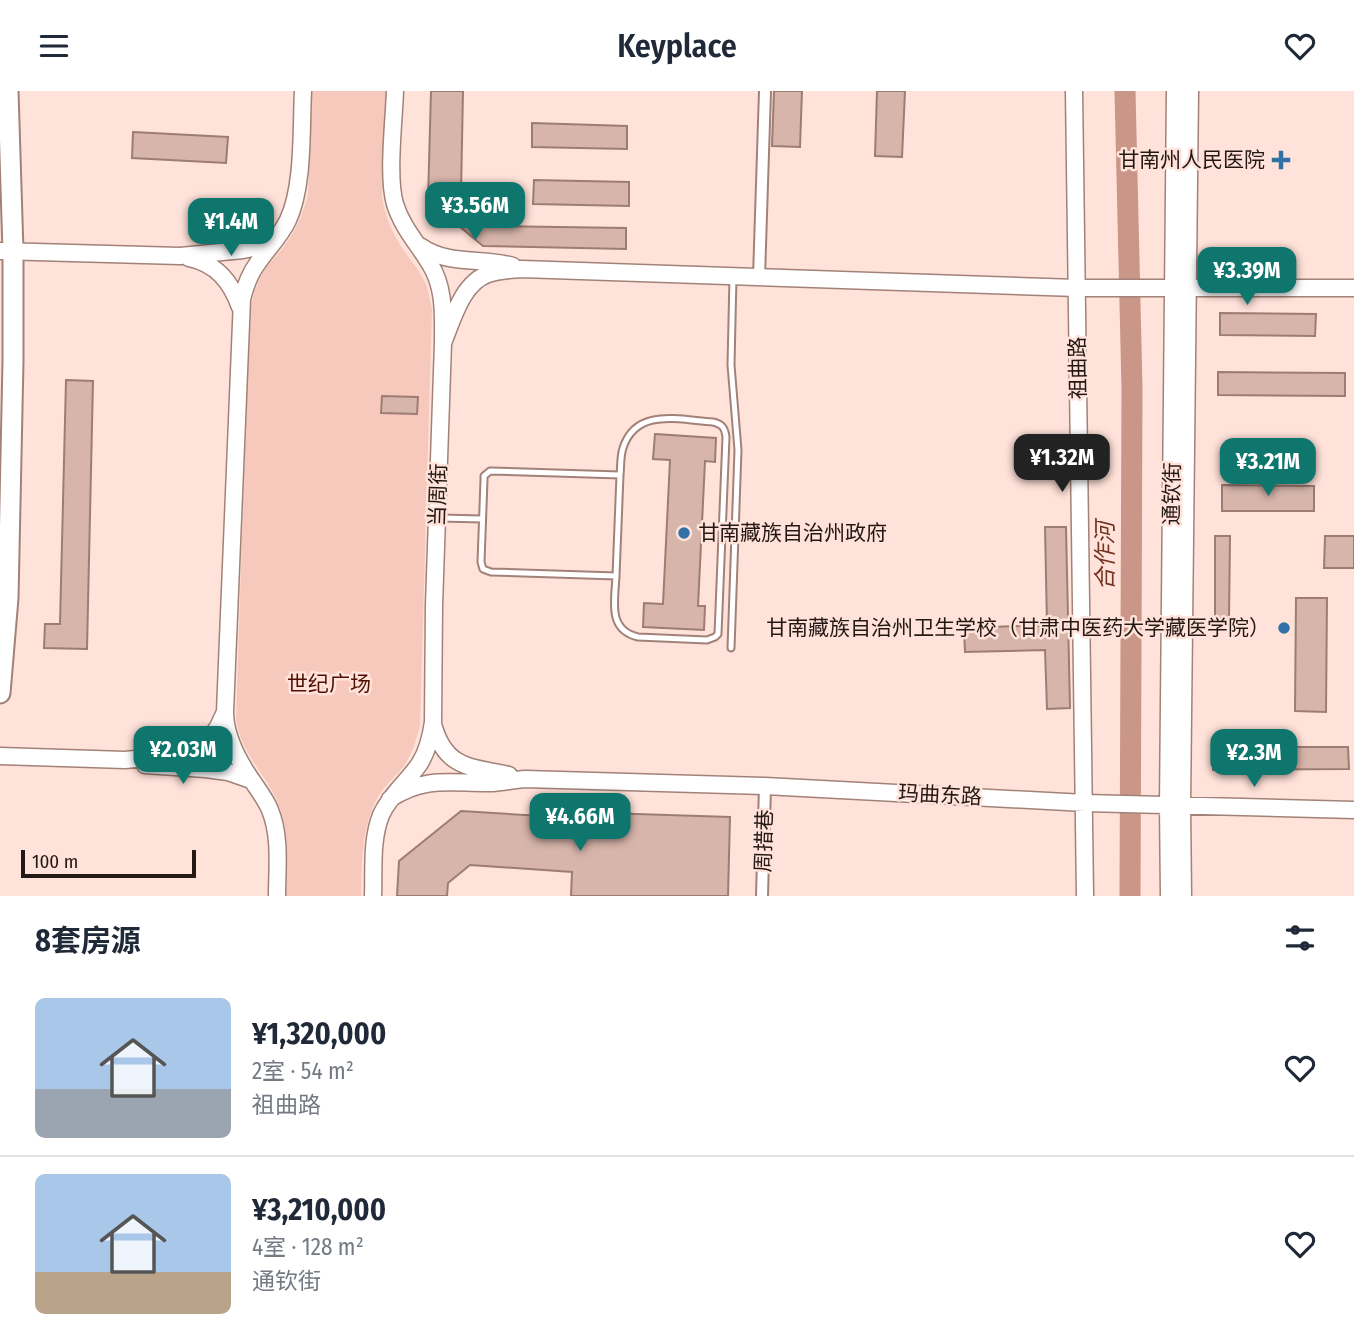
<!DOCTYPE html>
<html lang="zh">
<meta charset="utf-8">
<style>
body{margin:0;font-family:"Fira Sans Condensed","Noto Sans SC",sans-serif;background:#f2f2f3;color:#1f2937;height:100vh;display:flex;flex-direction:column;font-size:26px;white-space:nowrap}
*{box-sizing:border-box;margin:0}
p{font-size:23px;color:#747a83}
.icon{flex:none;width:38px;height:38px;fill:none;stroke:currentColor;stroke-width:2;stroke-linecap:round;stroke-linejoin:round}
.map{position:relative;height:805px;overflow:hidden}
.panel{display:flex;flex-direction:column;background:#fff;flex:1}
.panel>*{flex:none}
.scale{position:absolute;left:21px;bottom:18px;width:175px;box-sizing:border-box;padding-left:7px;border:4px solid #241814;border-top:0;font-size:19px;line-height:24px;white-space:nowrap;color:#241814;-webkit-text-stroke:5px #ffe2d9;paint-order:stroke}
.price{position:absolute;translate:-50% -60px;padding:0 16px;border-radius:14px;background:#0f766e;color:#fff;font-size:23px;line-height:46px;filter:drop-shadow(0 2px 4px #0008)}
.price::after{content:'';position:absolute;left:50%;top:42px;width:21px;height:16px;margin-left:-10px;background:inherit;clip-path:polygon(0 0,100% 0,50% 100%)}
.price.on{background:#222;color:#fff}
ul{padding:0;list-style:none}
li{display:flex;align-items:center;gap:21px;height:175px;padding:0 35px}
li+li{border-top:2px solid #e0e1e3}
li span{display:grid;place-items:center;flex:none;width:196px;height:140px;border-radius:10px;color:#555}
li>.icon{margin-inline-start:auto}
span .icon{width:84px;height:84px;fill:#fffc;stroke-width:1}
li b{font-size:30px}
h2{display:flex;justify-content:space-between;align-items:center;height:84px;padding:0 35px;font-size:30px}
header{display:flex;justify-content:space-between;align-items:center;height:91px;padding:0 35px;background:#fff;font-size:32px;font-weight:600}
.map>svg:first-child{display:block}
.green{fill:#f7c9bc}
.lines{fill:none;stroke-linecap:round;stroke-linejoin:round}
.river{stroke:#c99687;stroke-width:21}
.building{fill:#d7b5ab;stroke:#9d7d73;stroke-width:2}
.lane-casing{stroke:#a28278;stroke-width:9}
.street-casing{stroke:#a28278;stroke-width:14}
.secondary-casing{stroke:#a28278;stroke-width:19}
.highway-casing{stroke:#a28278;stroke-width:23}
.lane{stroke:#fff;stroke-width:5}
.street{stroke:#fff;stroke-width:10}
.secondary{stroke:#fff;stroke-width:16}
.highway{stroke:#fff;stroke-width:19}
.poi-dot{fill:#3271a8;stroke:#ffe2d9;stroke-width:2.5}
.labels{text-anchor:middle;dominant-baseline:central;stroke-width:5;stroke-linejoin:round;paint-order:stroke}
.poi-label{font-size:21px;fill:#241814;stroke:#ffe2d9;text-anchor:end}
.street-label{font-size:21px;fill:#241814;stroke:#ffe2d9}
.park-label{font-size:21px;fill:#4e1000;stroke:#ffe2d9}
.water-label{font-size:23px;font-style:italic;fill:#733320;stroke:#ffe2d9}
</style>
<header><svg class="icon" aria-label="menu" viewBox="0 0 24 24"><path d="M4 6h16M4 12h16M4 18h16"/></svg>Keyplace<svg class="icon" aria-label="heart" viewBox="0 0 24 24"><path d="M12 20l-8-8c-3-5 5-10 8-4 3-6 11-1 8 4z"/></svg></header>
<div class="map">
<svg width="1354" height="805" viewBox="0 0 1354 805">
<rect width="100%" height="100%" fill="#ffe2d9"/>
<path class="green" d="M 312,0 L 386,0 L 382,106 C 385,125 392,142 403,158 C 411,170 422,182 427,196 C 429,203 430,211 432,218 L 420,635 C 416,649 412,663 404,675 C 396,685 386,693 379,704 C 361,735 362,771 361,805 L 286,805 C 287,774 290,741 278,712 C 265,680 242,666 236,628 L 249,228 C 251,211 255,195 264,180 C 269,172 276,166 282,158 C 295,141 303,124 308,103 Z"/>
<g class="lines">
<path class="river" d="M 1125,0 L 1132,297 L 1130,805"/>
</g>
<path class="building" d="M 431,0 L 463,0 L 461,102 L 500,135 L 626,137 L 626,158 L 483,155 L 428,109 Z
M 774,0 L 802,0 L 800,56 L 772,55 Z
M 877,0 L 905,0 L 902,66 L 875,65 Z
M 532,32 L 627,35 L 627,58 L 532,56 Z
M 133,41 L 228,46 L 226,72 L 132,67 Z
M 534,89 L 629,91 L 629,115 L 533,113 Z
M 1220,222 L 1316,223 L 1315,245 L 1220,244 Z
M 1218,281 L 1345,282 L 1345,305 L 1218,304 Z
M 66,289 L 93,290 L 87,558 L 44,557 L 45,533 L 60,533 Z
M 382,305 L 418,306 L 417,323 L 381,322 Z
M 655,343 L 716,347 L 715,371 L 705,370 L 698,515 L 705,515 L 704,539 L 643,536 L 644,512 L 663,513 L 670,369 L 653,368 Z
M 1222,394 L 1314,395 L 1314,420 L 1222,420 Z
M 1045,436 L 1066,436 L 1070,617 L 1047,618 L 1045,559 L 965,561 L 964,537 L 1047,534 Z
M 1215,445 L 1230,445 L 1229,527 L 1215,527 Z
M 1325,445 L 1354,445 L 1354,477 L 1324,477 Z
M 1296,507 L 1327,507 L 1326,621 L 1295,620 Z
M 1213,656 L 1348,656 L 1349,678 L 1213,679 Z
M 461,720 L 573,727 L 574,721 L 730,726 L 728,805 L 571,805 L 572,781 L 470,774 L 448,792 L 447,805 L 397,805 L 399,770 Z"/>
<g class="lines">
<g class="lane-casing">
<path id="lane" d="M 490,380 L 620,384 L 616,485 L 491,481 L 483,478 L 481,471 L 484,389 L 484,385 Z
M 440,427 L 482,428
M 616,485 C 615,509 607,539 638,546 L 707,549 L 715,546 L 718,543 L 726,346 C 725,337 722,333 713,331 C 680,329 636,316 623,357 C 620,366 621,376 620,384
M 731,557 L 738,359 L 731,274 L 733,186"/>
</g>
<g class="street-casing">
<path id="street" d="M 759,186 L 765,0
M 762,805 L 765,695"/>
</g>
<g class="secondary-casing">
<path id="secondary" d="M 1074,0 L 1085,805
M 420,155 C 448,175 482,166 513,175
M 0,160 L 180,165 L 243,159 L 257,156 L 275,147
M 189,167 C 217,173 231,191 240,216
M 443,252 C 453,228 462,192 488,183 C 499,179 511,179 522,178 L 1077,197 L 1354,197
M 433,633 C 445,678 471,676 509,684
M 0,665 L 125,669 L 177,664 L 190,660 L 207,651 L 218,636 L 225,621
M 145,674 L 206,678 L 228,681 L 251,689
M 390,708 C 425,684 454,693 492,692 C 503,691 514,689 525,688 L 765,695 L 1085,712 L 1354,719
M 277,805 C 277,777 281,746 270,719 C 266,709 259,700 253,691 C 239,671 225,645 225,621 L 242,208 C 245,196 249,184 257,173 C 267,158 280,146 288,129 C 304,95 301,38 303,0
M 373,805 C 374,779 371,749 381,724 C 390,704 408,690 420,672 C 428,659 431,645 433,631 L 434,514 L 443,252 C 443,224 445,197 430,173 C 418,153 402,136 395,113 C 387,86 394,30 395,0
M 1169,805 L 1168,714 L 1175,0
M 1183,805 L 1182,714 L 1190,0"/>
</g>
<g class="highway-casing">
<path id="highway" d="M 0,602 L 8,507 L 13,270 L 13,160 L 8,0"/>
</g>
<use href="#lane" class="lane"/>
<use href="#street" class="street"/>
<use href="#secondary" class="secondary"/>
<use href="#highway" class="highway"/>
</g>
<g class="poi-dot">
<path d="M1277.5 58.5h7v7h7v7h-7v7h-7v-7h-7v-7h7z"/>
<circle cx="684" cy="442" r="7"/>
<circle cx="1284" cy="537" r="7"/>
</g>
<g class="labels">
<g class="poi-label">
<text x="1265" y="69">甘南州人民医院</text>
<text x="698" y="442" text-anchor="start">甘南藏族自治州政府</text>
<text x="1270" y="537">甘南藏族自治州卫生学校（甘肃中医药大学藏医学院）</text>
</g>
<g class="street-label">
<text transform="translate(1078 277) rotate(-91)">祖曲路</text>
<text transform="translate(1172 403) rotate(-89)">通钦街</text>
<text transform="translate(438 404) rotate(-88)">当周街</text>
<text transform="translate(940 704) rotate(3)">玛曲东路</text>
<text transform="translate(764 750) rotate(-88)">周措巷</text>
</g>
<g class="park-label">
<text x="329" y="593">世纪广场</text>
</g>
<g class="water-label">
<text transform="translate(1105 465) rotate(-90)">合作河</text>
</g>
</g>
</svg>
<div class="scale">100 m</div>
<b class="price" style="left:475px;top:151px">¥3.56M</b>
<b class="price" style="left:231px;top:167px">¥1.4M</b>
<b class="price" style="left:1247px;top:216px">¥3.39M</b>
<b class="price on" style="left:1062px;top:403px">¥1.32M</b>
<b class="price" style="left:1268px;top:407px">¥3.21M</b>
<b class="price" style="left:183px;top:695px">¥2.03M</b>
<b class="price" style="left:1254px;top:698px">¥2.3M</b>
<b class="price" style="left:580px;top:762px">¥4.66M</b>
</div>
<section class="panel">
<h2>8套房源<svg class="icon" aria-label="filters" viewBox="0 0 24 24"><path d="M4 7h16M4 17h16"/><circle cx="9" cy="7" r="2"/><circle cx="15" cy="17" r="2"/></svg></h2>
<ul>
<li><span style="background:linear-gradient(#a9c7e8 65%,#9aa5b1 0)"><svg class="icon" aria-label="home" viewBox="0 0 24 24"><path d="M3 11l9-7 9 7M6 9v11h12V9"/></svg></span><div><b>¥1,320,000</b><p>2室 · 54 m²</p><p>祖曲路</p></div><svg class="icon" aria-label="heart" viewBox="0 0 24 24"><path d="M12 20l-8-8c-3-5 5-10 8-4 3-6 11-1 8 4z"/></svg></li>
<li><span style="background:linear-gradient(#a9c7e8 70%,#b9a48a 0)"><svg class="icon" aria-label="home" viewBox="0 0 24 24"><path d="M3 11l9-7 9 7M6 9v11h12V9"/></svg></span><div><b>¥3,210,000</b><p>4室 · 128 m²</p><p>通钦街</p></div><svg class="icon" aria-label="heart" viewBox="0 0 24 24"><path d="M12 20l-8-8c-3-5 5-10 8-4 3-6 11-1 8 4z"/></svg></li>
</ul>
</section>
